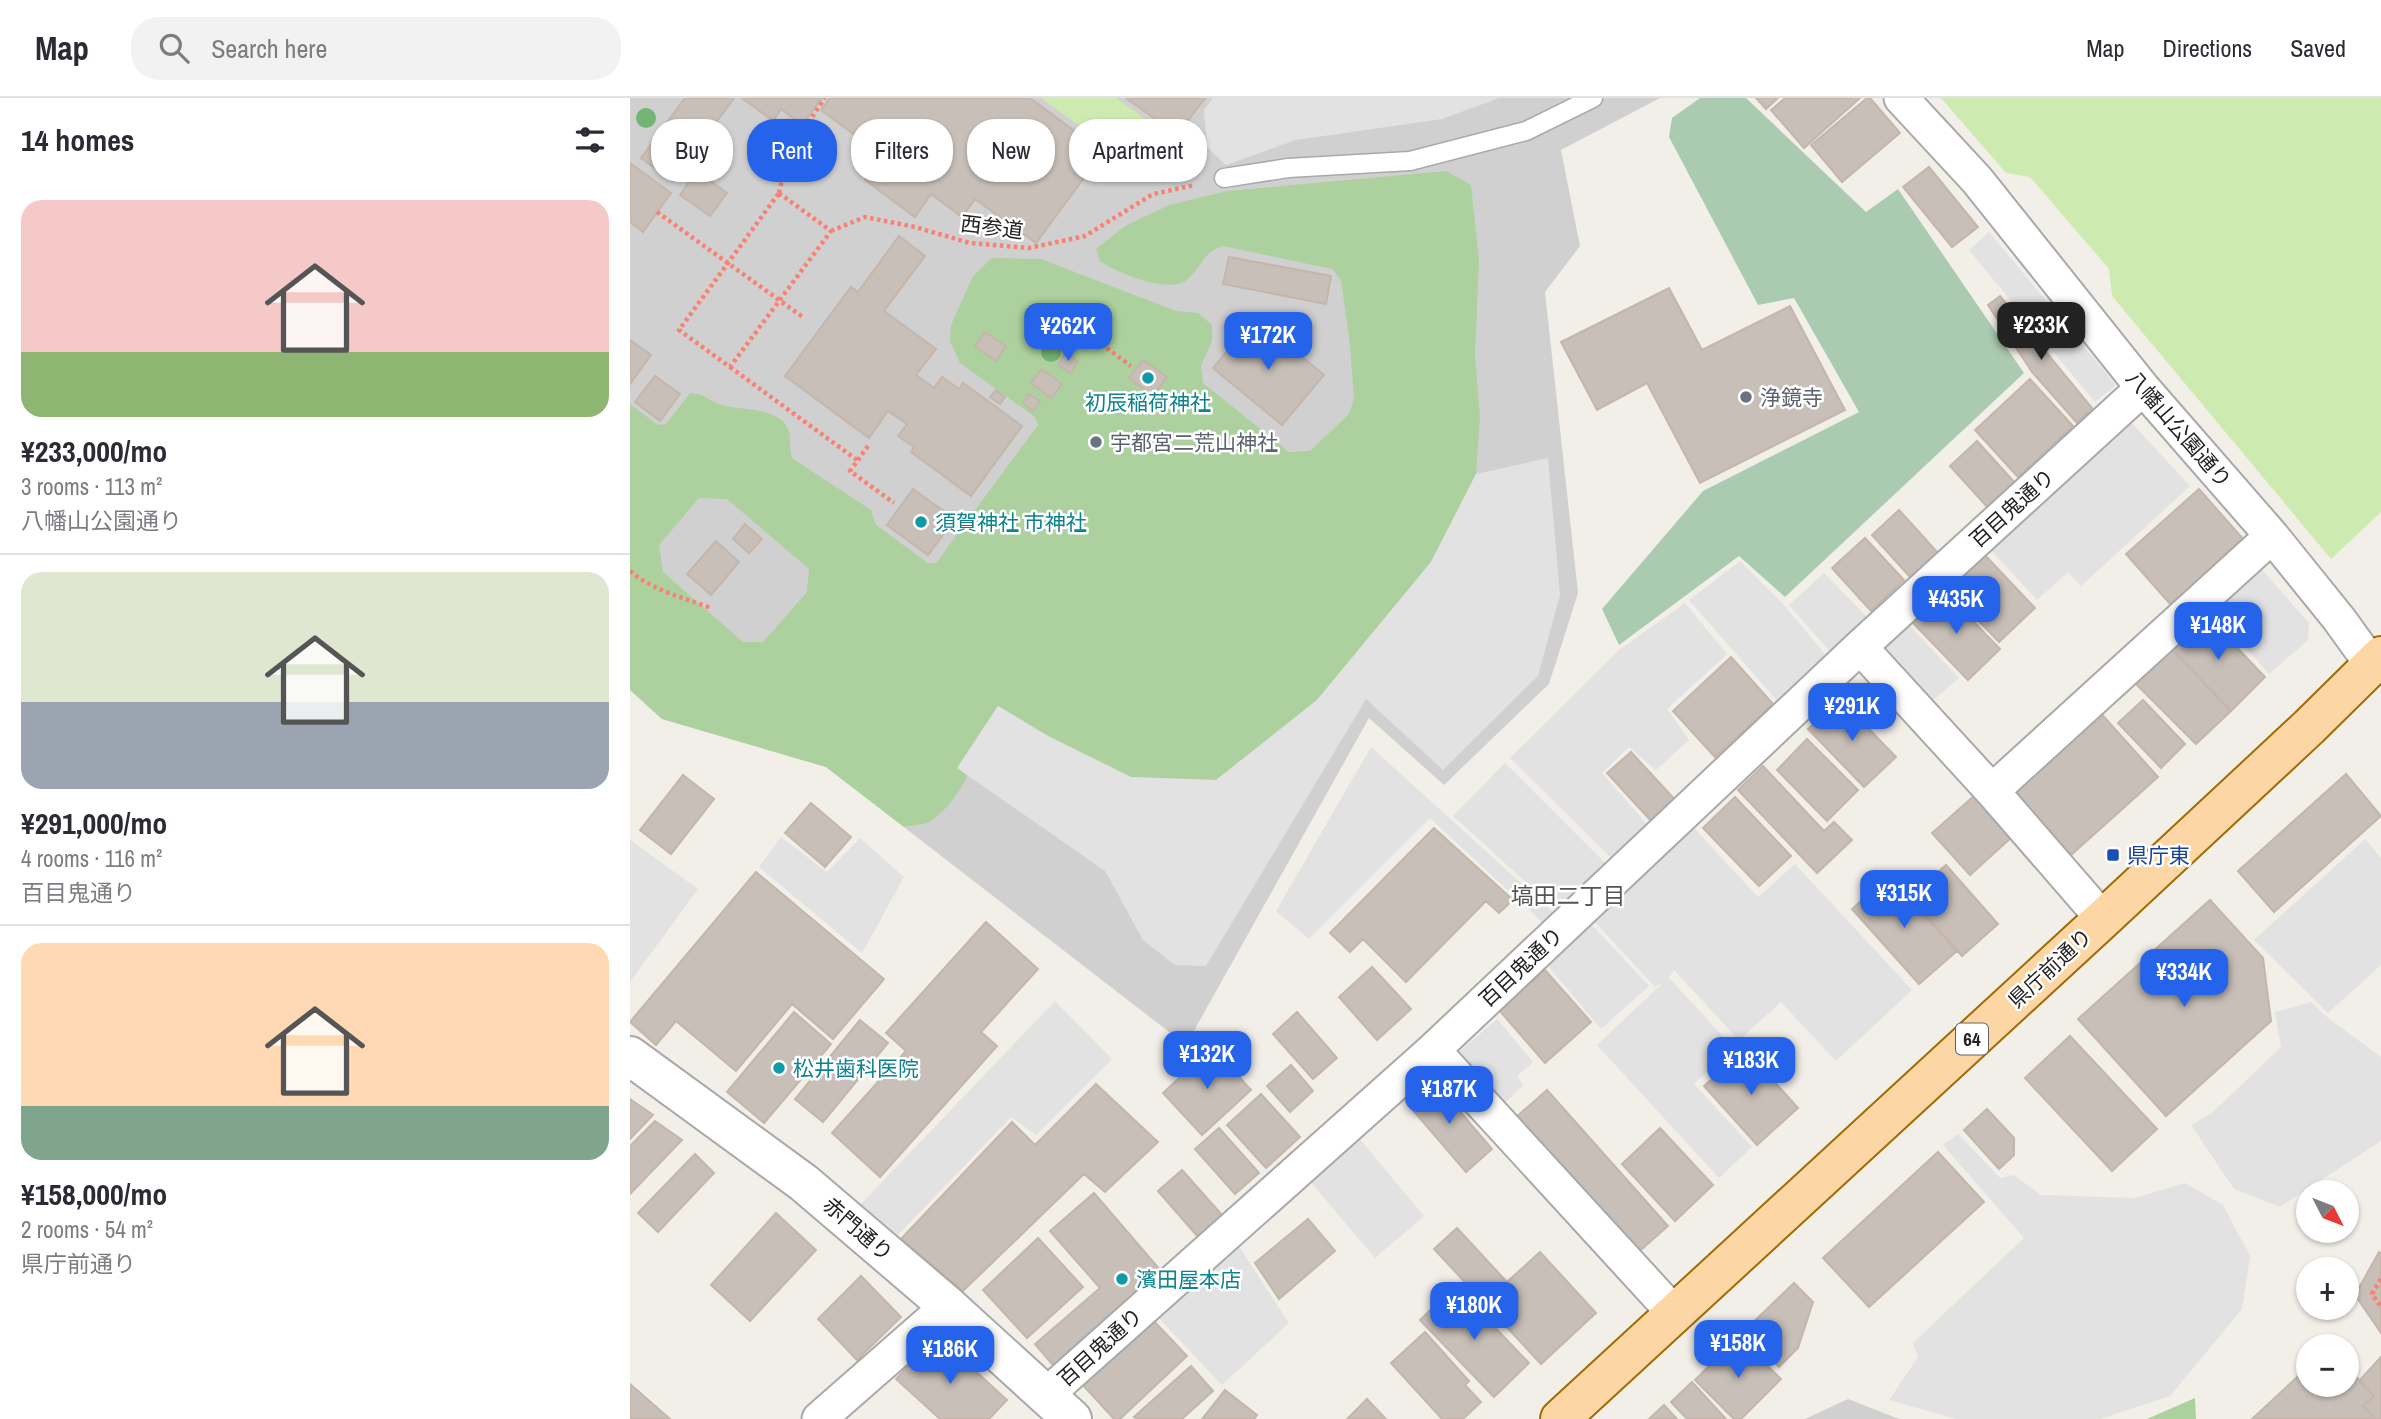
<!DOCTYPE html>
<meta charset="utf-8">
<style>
body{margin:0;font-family:"Archivo Narrow","Noto Sans JP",sans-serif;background:#f2f2f3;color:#2b2b33;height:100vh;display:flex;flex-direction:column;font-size:26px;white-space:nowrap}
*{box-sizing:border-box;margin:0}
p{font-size:23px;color:#7c7c81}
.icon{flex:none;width:38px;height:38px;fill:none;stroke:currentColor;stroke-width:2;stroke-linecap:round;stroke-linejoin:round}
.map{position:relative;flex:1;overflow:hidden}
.sheet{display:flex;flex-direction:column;background:#fff;width:630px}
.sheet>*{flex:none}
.banner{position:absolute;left:21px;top:21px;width:665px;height:63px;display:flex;gap:14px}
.needle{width:46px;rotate:132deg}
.buttons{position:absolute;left:1666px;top:1082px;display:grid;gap:14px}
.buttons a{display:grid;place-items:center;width:63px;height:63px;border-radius:50%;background:#fff;box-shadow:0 2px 5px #0004;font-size:35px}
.price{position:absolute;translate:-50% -60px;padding:0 16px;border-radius:14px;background:#2563eb;color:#fff;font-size:23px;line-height:46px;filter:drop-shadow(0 2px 4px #0008)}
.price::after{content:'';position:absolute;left:50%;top:42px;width:21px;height:16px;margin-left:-10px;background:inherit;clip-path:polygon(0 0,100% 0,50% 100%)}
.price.current{background:#222;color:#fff}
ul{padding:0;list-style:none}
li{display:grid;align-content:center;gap:14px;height:371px;padding:0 21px}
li+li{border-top:2px solid #e1e1e2}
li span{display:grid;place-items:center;height:217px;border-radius:21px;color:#555}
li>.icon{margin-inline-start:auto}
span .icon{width:126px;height:126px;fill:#fffc;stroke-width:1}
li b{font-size:30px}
h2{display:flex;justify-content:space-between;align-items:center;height:84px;padding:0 21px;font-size:30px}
.chip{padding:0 24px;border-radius:28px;background:#fff;box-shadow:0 2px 5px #0004;font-size:24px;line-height:63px}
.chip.current{background:#2563eb;color:#fff}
header{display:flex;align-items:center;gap:42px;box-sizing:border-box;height:98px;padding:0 35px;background:#fff;border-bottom:2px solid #e1e1e2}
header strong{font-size:33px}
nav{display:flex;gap:38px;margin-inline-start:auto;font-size:24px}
.search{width:490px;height:63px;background:#f2f2f3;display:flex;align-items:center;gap:18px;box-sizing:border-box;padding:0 24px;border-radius:28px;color:#7c7c81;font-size:26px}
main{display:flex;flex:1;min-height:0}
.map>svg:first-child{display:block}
.religious{fill:#d0d0d0}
.grass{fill:#cdebb0}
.forest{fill:#add19e;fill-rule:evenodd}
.cemetery{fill:#aacbaf}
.parking{fill:#e2e2e2}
.building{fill:#c7bfb8;stroke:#c4b6ab;stroke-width:2}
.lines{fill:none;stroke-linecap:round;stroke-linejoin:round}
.service-casing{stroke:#a9a9a9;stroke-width:21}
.minor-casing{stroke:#a9a9a9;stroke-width:37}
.tertiary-casing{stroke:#a9a9a9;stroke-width:42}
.primary-casing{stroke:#a06b00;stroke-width:42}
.path{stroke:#fa8072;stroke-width:4.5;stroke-dasharray:3.5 3.5;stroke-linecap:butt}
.service{stroke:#fff;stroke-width:18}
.minor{stroke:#fff;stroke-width:33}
.tertiary{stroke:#fff;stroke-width:38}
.primary{stroke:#fcd6a4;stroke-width:38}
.tree{fill:#74b475}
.culture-dot{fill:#0f9aa8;stroke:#fff;stroke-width:2.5}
.worship-dot{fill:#6b7280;stroke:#fff;stroke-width:2.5}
.transit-dot{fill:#1a4fb4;stroke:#fff;stroke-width:2.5}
.labels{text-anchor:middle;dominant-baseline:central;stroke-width:5;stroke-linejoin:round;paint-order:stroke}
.shield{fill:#fff;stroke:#646464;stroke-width:2}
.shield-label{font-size:19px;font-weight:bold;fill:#222}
.street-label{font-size:21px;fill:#222;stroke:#fff}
.worship-label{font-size:21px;fill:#5b616d;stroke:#fff;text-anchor:start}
.culture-label{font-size:21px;fill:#0d838f;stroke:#fff;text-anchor:start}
.transit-label{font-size:21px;fill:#164399;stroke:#fff;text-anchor:start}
.neighbourhood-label{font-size:23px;fill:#555;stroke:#fff}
</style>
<header>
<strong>Map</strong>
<div class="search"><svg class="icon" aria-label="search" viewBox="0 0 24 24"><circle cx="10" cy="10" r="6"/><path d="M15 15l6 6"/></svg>Search here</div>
<nav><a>Map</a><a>Directions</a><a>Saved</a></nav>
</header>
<main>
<section class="sheet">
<h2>14 homes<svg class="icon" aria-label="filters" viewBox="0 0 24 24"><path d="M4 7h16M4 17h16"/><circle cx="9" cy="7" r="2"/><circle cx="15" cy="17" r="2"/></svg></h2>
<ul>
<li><span style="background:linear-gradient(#f6c9c9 70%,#8fb573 0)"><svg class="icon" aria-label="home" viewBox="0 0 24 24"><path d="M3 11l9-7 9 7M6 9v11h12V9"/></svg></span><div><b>¥233,000/mo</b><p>3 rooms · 113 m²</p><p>八幡山公園通り</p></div></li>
<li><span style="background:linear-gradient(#dfe7d0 60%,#9aa5b1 0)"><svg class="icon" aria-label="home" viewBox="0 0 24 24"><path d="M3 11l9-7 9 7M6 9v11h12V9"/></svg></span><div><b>¥291,000/mo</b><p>4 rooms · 116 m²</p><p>百目鬼通り</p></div></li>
<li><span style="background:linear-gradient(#ffd9b3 75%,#7fa58c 0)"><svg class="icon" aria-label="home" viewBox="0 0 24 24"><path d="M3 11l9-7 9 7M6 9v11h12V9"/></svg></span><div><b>¥158,000/mo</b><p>2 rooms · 54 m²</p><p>県庁前通り</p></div></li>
</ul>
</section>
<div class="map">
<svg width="1751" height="1321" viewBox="0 0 1751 1321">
<rect width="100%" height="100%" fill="#f2efe9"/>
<path class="religious" d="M 0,0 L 1030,0 L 931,52 L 950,148 L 915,194 L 948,495 L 919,586 L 814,687 L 739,620 L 556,947 L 196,669 L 32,621 L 0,592 Z
M 1218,1301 L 1269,1321 L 1175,1321 Z"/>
<path class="grass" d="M 411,0 L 486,0 L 518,23 L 492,59 Z
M 1311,0 L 1751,0 L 1751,414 L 1701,461 L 1482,198 L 1479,171 L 1400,79 L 1376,75 Z"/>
<path class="forest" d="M 816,73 L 841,87 L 849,162 L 845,257 L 850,319 L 846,376 L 801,464 L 687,602 L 586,682 L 501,679 L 418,638 L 368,608 C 352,645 335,700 301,723 C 294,727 282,727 274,729 L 196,669 L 32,621 L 0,592 L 0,306 L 28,327 L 36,326 L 60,295 C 77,296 81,305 95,308 C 114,312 152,310 159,333 C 161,341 159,351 162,360 L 241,412 L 246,427 L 298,465 L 306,465 L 408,327 L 405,319 L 330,265 L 320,243 L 321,227 L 343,178 L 362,160 L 411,161 L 546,213 L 568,215 L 582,227 L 582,243 L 571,268 L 573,285 L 659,354 L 680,353 L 719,316 L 724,301 L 720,247 L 711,182 L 702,171 L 593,148 C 572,155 573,167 558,181 C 540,197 487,175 470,163 L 466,151 L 495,128 L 539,107 L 597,93 ZM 69,400 L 97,401 L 179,471 L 177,494 L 133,544 L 113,544 L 33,474 L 29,447 Z
M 1565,1300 L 1566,1321 L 1517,1321 Z"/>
<path class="cemetery" d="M 1070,0 L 1116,0 L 1236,114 L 1268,91 L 1394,275 L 1155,499 L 1109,458 L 989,547 L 972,511 L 1073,393 L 1229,314 L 1164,200 L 1128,207 L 1039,39 L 1042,20 Z"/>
<path class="parking" d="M 583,0 L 869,0 L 812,21 L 666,42 L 596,67 L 577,49 L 574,12 Z
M 1359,134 L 1486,287 L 1465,304 L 1339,152 Z
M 1498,321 L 1560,388 L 1451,488 L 1438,474 L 1407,502 L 1358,449 Z
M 918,360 L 930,497 L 908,578 L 813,672 L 736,601 L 576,868 L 545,867 L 513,842 L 475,773 L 327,670 L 368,608 L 418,638 L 501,679 L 586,682 L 687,602 L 801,464 L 846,376 Z
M 1110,463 L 1153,506 L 1200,562 L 1150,606 L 1059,502 Z
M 1626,465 L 1679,525 L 1678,542 L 1639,576 L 1579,507 Z
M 1194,475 L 1241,523 L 1204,558 L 1159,507 Z
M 1055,505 L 1097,556 L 1037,611 L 1059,642 L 1026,672 L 999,649 L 972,675 L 1020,730 L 985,764 L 880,660 L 989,552 Z
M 1278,526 L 1329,580 L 1294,610 L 1246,555 Z
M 741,649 L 923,814 L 912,824 L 800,720 L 679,841 L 646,813 Z
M 875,665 L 978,768 L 929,814 L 823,718 Z
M 1063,729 L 1128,799 L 1165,766 L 1282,892 L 1206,963 L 1151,904 L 1109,942 L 1044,872 L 1039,880 L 1103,949 L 1064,986 L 1122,1049 L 1089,1080 L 967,947 L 1034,884 L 1025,889 L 963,822 Z
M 151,739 L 197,774 L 230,740 L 274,779 L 232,855 L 129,769 Z
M 1735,741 L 1751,760 L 1751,867 L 1698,915 L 1624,842 Z
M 0,742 L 68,791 L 0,884 Z
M 962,827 L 1019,888 L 971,931 L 918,868 Z
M 425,903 L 482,961 L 406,1037 L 381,1019 L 268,1137 L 230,1107 Z
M 1681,904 L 1698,920 L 1751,959 L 1751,1043 L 1650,1109 L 1604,1091 L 1561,1027 L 1583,1014 L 1651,949 L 1645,914 Z
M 867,921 L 903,964 L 887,978 L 893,987 L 869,1011 L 823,959 Z
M 1328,1036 L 1370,1080 L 1384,1077 L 1411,1097 L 1505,1100 L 1555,1085 L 1593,1107 L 1620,1158 L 1612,1211 L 1540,1298 L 1470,1321 L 1326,1321 L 1259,1302 L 1288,1259 L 1283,1245 L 1394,1140 L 1313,1047 Z
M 729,1040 L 794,1118 L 745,1160 L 678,1081 Z
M 606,1144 L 659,1225 L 592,1287 L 524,1215 Z"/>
<path class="building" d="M 55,0 L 104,0 L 43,83 L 11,60 Z
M 112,0 L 192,0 L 172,27 L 151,11 L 143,23 Z
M 200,0 L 400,0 L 473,54 L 406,145 L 345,101 L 332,119 L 301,96 L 285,119 L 235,82 L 252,57 L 191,12 Z
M 496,0 L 575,0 L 557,24 L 571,34 L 561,47 L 547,36 L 526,63 L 508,49 L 528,23 Z
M 1126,0 L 1148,0 L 1136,11 Z
M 1155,0 L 1230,0 L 1174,50 L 1141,12 Z
M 1237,0 L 1240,0 L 1270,35 L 1212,84 L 1181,47 Z
M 158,21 L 168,28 L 163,35 L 153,28 Z
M 0,65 L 41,95 L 13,134 L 0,124 Z
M 1299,69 L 1348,129 L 1322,149 L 1273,89 Z
M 67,73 L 97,95 L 80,118 L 50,97 Z
M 269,138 L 295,158 L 254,213 L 306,251 L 286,277 L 304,290 L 312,279 L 329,291 L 333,285 L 392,328 L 341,398 L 281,354 L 284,349 L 268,338 L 277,326 L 258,313 L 239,340 L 155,278 L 221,189 L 228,194 Z
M 599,159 L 701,178 L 696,206 L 593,186 Z
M 1039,190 L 1072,252 L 1160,208 L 1215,312 L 1070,385 L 1017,285 L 967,312 L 931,244 Z
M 1370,198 L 1462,310 L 1447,325 L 1402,274 L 1358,207 Z
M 625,220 L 694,277 L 652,327 L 583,270 Z
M 355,234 L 376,248 L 366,263 L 345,248 Z
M 0,242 L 21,257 L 0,286 Z
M 436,255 L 448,264 L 440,275 L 428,266 Z
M 513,262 L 537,279 L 523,298 L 499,280 Z
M 412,271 L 432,286 L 421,300 L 401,285 Z
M 25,278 L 50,296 L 30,323 L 5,304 Z
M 1400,281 L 1443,328 L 1388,379 L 1345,332 Z
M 366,292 L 375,299 L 370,306 L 360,299 Z
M 399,296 L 410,303 L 403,313 L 393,305 Z
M 1347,343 L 1386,386 L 1359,411 L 1320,368 Z
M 283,391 L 325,421 L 298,457 L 257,427 Z
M 1569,391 L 1614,442 L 1541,507 L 1496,456 Z
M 1269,412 L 1308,455 L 1281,480 L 1242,437 Z
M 115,426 L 132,441 L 119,455 L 103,441 Z
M 1235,440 L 1274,482 L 1241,513 L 1202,470 Z
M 86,443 L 109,464 L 81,497 L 57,476 Z
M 1352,454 L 1405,510 L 1369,544 L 1315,488 Z
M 1314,493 L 1370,551 L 1338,582 L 1282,524 Z
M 1574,515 L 1635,579 L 1601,613 L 1540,549 Z
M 1540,549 L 1601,613 L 1566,646 L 1504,584 Z
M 1101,559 L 1143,606 L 1085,659 L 1043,613 Z
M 1210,601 L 1266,659 L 1234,689 L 1178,631 Z
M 1513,602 L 1555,646 L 1531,670 L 1488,625 Z
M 1467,611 L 1528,679 L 1441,757 L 1381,690 Z
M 1177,641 L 1228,692 L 1197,723 L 1147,672 Z
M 1001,654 L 1048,705 L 1024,726 L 977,675 Z
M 1133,668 L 1194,733 L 1204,724 L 1222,742 L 1187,775 L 1108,692 Z
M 1716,676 L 1751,718 L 1644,814 L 1608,773 Z
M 53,677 L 84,701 L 41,756 L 10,732 Z
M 1344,698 L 1382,739 L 1340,777 L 1302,735 Z
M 1105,699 L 1161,758 L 1129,788 L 1073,730 Z
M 181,705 L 221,739 L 195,769 L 155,735 Z
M 804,730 L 883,802 L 869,815 L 856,803 L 776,884 L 733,841 L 720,854 L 700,835 Z
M 1316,767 L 1368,826 L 1332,858 L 1280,799 Z
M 126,774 L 254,881 L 203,941 L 162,906 L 106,973 L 46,923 L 26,947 L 0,924 Z
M 1259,778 L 1327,853 L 1289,886 L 1222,811 Z
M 1580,802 L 1633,860 L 1641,923 L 1536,1018 L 1448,921 Z
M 356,824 L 408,871 L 351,934 L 367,948 L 250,1079 L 202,1035 L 276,953 L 256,935 Z
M 742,869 L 781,911 L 747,942 L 709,899 Z
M 915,872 L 961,924 L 915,965 L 869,912 Z
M 164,914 L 201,946 L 134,1025 L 97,994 Z
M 667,914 L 707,960 L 683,981 L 643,936 Z
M 230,922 L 258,945 L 193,1024 L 165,1001 Z
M 1440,938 L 1527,1031 L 1482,1073 L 1395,980 Z
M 582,949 L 621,992 L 572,1037 L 533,995 Z
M 1115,951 L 1168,1010 L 1127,1047 L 1074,988 Z
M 661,967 L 683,993 L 660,1014 L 637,988 Z
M 802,981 L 862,1051 L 836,1074 L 776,1004 Z
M 466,986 L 528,1044 L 475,1094 L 454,1076 L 333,1193 L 271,1141 L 382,1024 L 405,1047 Z
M 917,992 L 1038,1128 L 1005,1157 L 884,1021 Z
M 631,996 L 670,1039 L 636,1070 L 597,1027 Z
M 0,1001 L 23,1017 L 0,1041 Z
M 1357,1011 L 1384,1040 L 1384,1057 L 1369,1071 L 1334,1032 Z
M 25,1023 L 52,1042 L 0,1096 L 0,1048 Z
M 589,1030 L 629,1075 L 605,1096 L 565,1051 Z
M 1030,1030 L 1083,1087 L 1045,1123 L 992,1066 Z
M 1308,1054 L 1354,1104 L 1239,1209 L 1193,1160 Z
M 65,1056 L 84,1075 L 28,1134 L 8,1115 Z
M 552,1072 L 592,1117 L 568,1139 L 528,1093 Z
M 464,1095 L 531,1173 L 423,1267 L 405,1246 L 470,1190 L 420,1133 Z
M 146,1115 L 186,1152 L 120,1223 L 81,1187 Z
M 678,1121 L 705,1153 L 649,1201 L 625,1165 Z
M 827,1130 L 877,1184 L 910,1154 L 966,1215 L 911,1266 L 804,1151 Z
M 408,1140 L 453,1189 L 397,1240 L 353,1192 Z
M 1749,1154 L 1751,1155 L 1751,1235 L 1725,1197 Z
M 231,1178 L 271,1219 L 227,1262 L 188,1221 Z
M 1164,1185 L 1183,1204 L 1168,1250 L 1149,1269 L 1114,1233 Z
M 825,1188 L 899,1265 L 864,1299 L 790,1222 Z
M 521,1220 L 557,1258 L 490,1321 L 484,1321 L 451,1285 Z
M 795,1234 L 839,1283 L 835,1287 L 851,1304 L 833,1321 L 812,1321 L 761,1265 Z
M 1108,1239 L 1151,1281 L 1111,1321 L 1104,1321 L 1065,1282 Z
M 298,1247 L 317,1247 L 377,1302 L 359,1321 L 310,1321 L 266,1281 Z
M 1751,1259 L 1751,1321 L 1745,1321 L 1733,1308 L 1744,1298 L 1729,1283 Z
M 561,1268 L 583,1293 L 552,1321 L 507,1321 L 504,1319 Z
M 1678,1269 L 1678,1286 L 1717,1286 L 1717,1269 L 1744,1298 L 1733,1308 L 1745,1321 L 1622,1321 Z
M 1062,1284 L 1096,1321 L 1057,1321 L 1041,1304 Z
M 0,1286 L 40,1321 L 0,1321 Z
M 595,1292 L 627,1317 L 624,1321 L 572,1321 Z
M 737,1301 L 756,1321 L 717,1321 Z
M 1034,1307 L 1047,1321 L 1019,1321 Z"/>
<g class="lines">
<g class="service-casing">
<path id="service" d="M 594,80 L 658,70 L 780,63 L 896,33 L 963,0"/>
</g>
<g class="minor-casing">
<path id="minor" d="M 1271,0 L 1347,82 L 1513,290 L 1642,438 L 1709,521 L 1743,568
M 1230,549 L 1362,693 L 1473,821
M 1362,693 L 1642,438
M 803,952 L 1044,1215
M 415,1298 L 803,952 L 1230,549 L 1513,290
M 189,1321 L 318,1208"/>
</g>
<g class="tertiary-casing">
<path id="tertiary" d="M 0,958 L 174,1085 L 318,1208 L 442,1321"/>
</g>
<g class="primary-casing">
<path id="primary" d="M 930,1321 L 1473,821 L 1679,629 L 1751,558"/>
</g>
<path class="path" d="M 149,95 L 201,133 L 100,269 L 49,232 Z
M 149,95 C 157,55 173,32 195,0
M 27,114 L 174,220
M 201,133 L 235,119 L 285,129 L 340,145 L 399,150 L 455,138 L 523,96 L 565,87
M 443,225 L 501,268
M 100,269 L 227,362
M 238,348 L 220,373 L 264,405
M 0,473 C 22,492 54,500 81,510
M 1751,1181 L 1742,1196 L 1751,1209"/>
<use href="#service" class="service"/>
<use href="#minor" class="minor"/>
<use href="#tertiary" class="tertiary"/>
<use href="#primary" class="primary"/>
</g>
<g class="tree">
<circle cx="16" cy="20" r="10"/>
<circle cx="421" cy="254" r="10"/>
</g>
<g class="culture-dot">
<circle cx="518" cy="280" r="7"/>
<circle cx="291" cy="424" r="7"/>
<circle cx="149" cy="970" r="7"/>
<circle cx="492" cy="1181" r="7"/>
</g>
<g class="worship-dot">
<circle cx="1116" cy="299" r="7"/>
<circle cx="466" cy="344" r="7"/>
</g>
<rect class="transit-dot" x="1476" y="750" width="14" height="14" rx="3.5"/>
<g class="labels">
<rect class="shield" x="1326" y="925.5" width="32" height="31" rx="5"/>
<g class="shield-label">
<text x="1342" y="941">64</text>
</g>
<g class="street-label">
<text transform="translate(362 129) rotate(7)">西参道</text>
<text transform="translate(1549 331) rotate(49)">八幡山公園通り</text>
<text transform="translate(1382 410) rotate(-42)">百目鬼通り</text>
<text transform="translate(891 869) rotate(-43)">百目鬼通り</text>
<text transform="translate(1420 870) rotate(-43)">県庁前通り</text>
<text transform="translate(228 1131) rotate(41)">赤門通り</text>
<text transform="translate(470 1249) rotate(-42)">百目鬼通り</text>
</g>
<g class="worship-label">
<text x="1130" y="299">浄鏡寺</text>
<text x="480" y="344">宇都宮二荒山神社</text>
</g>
<g class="culture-label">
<text x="518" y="304" text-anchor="middle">初辰稲荷神社</text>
<text x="305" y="424">須賀神社 市神社</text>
<text x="163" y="970">松井歯科医院</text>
<text x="506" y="1181">濱田屋本店</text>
</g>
<g class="transit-label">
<text x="1497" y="757">県庁東</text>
</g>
<g class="neighbourhood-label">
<text x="938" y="797">塙田二丁目</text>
</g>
</g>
</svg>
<div class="buttons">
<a><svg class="needle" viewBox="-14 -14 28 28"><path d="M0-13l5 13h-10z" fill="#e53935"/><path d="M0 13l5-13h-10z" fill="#7c7c81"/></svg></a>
<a>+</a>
<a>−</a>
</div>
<b class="price current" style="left:1411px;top:264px">¥233K</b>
<b class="price" style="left:438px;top:265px">¥262K</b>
<b class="price" style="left:638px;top:274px">¥172K</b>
<b class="price" style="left:1326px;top:538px">¥435K</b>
<b class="price" style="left:1588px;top:564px">¥148K</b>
<b class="price" style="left:1222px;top:645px">¥291K</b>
<b class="price" style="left:1274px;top:832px">¥315K</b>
<b class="price" style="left:1554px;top:911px">¥334K</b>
<b class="price" style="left:577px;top:993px">¥132K</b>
<b class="price" style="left:1121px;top:999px">¥183K</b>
<b class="price" style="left:819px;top:1028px">¥187K</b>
<b class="price" style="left:844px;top:1244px">¥180K</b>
<b class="price" style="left:1108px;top:1282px">¥158K</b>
<b class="price" style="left:320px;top:1288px">¥186K</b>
<div class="banner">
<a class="chip">Buy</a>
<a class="chip current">Rent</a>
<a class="chip">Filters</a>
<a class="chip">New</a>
<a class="chip">Apartment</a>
</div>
</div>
</main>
